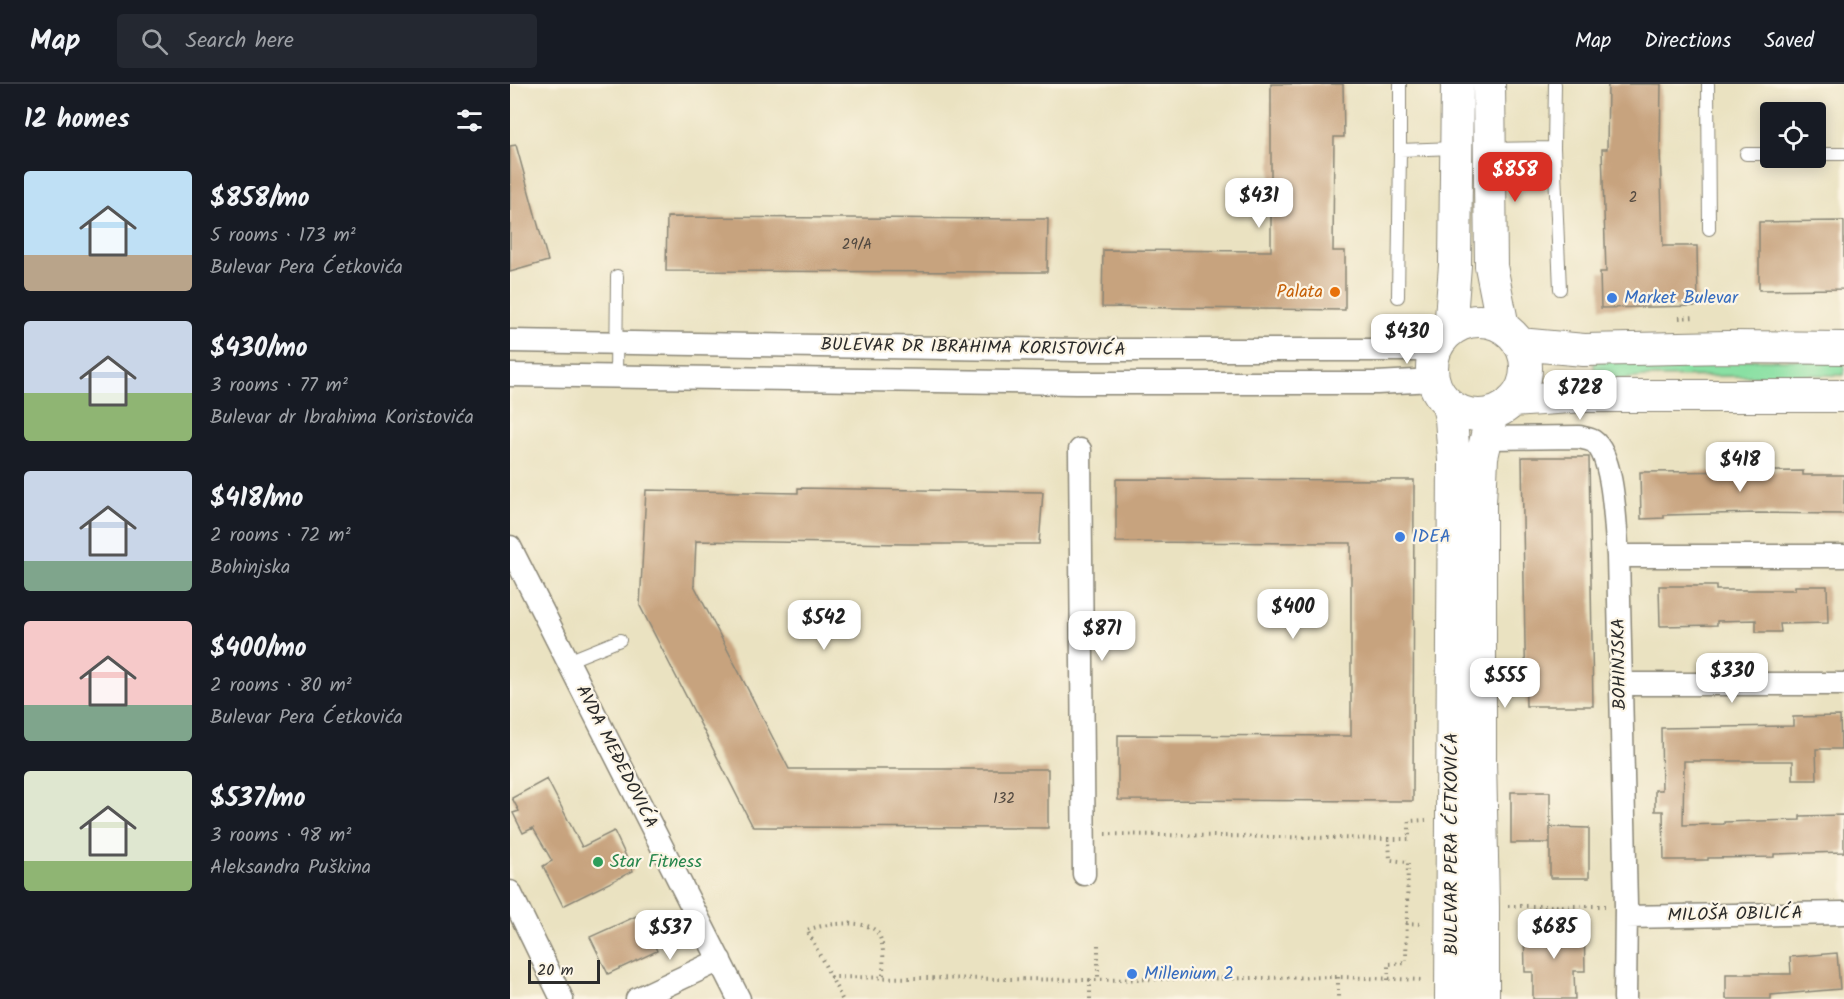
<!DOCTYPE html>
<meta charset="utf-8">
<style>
body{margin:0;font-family:Kalam,sans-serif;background:#242831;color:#f1f3f6;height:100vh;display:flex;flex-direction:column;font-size:22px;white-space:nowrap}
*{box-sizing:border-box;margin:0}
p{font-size:20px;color:#9ea1a6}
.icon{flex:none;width:33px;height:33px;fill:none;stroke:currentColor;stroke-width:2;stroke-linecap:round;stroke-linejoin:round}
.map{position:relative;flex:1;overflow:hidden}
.details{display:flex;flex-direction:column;background:#171b24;width:510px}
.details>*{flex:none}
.tools{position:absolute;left:1250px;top:18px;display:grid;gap:12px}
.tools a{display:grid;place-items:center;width:66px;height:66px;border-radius:6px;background:#171b24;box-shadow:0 3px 15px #0003;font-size:30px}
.scale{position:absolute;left:18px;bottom:15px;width:72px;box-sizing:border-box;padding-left:6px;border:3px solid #2b2b2b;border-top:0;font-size:16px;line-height:21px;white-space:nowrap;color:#2b2b2b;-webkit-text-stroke:4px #fcf5e5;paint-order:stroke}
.price{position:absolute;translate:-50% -51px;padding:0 14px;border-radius:12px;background:#fff;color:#222;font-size:20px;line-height:39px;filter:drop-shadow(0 2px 3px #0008)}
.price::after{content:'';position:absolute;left:50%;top:36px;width:18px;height:14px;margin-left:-9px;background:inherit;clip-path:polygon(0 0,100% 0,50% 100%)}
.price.current{background:#d93025;color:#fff}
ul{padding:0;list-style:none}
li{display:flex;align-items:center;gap:18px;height:150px;padding:0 24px}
li span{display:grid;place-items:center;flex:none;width:168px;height:120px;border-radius:6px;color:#555}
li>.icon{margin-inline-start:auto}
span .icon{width:72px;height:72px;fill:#fffc;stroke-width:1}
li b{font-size:26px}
h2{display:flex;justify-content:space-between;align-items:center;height:72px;padding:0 24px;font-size:26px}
header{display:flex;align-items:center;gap:36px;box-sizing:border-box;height:84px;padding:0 30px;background:#171b24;border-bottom:2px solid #363941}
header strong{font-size:28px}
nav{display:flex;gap:33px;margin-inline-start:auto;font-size:21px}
.search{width:420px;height:54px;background:#242831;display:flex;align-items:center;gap:15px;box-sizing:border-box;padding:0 21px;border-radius:6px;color:#9ea1a6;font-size:22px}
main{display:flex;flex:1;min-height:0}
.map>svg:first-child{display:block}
.green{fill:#89e0a3;stroke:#5a8667;stroke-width:1.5}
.building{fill:#c7a37e}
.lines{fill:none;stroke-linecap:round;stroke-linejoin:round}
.service-casing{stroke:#8a8676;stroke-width:14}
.minor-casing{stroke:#8a8676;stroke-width:25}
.secondary-casing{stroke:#8a8676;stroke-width:34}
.path{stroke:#8a8676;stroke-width:4;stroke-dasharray:1.5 4.5;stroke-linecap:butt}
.service{stroke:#fff;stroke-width:12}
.minor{stroke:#fff;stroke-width:22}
.secondary{stroke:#fff;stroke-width:32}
.food-dot{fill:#e8710a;stroke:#fcf5e5;stroke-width:2}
.shop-dot{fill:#3f7fe0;stroke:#fcf5e5;stroke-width:2}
.leisure-dot{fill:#2e9e5b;stroke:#fcf5e5;stroke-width:2}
.labels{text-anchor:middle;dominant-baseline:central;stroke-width:4.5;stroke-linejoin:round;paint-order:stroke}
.number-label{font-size:15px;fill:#524940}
.food-label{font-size:18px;fill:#c56008;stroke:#fcf5e5;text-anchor:end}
.shop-label{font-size:18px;fill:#366cbe;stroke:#fcf5e5;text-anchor:start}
.street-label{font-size:18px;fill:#2b2b2b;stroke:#fcf5e5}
.leisure-label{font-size:18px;fill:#27864d;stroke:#fcf5e5;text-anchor:start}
</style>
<header>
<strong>Map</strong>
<div class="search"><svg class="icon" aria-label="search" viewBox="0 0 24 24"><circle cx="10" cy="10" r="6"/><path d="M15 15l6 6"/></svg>Search here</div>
<nav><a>Map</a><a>Directions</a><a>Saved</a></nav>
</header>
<main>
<section class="details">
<h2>12 homes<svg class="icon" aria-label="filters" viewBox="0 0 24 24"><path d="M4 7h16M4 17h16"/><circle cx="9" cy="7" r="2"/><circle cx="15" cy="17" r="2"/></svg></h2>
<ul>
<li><span style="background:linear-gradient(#bfe0f5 70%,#b9a48a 0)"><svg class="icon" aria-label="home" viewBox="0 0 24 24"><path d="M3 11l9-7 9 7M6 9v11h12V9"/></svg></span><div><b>$858/mo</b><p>5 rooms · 173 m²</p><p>Bulevar Pera Ćetkovića</p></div></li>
<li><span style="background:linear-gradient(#c9d6e8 60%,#8fb573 0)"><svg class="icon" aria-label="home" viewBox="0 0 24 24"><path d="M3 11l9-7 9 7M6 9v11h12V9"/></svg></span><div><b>$430/mo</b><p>3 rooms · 77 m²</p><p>Bulevar dr Ibrahima Koristovića</p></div></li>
<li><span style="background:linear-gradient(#c9d6e8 75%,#7fa58c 0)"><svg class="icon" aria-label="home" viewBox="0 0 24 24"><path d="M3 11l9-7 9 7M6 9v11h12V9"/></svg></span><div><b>$418/mo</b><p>2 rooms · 72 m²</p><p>Bohinjska</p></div></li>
<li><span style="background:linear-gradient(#f6c9c9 70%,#7fa58c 0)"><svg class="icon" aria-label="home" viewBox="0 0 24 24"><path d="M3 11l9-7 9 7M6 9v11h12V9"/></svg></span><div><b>$400/mo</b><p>2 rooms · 80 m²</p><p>Bulevar Pera Ćetkovića</p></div></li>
<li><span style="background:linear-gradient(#dfe7d0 75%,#8fb573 0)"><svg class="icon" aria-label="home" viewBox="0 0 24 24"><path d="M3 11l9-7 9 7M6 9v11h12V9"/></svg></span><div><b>$537/mo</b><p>3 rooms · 98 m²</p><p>Aleksandra Puškina</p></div></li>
</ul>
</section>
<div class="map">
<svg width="1334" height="915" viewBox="0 0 1334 915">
<rect width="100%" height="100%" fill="#fcf5e5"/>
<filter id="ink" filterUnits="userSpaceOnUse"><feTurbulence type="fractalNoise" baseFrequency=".0167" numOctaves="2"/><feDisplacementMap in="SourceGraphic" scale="12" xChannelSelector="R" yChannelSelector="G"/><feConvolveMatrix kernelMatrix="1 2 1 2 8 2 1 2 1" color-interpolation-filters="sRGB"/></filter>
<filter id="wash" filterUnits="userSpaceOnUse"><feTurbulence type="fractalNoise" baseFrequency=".008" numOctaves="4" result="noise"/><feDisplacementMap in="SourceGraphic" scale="24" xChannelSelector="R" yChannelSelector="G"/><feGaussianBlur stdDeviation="1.35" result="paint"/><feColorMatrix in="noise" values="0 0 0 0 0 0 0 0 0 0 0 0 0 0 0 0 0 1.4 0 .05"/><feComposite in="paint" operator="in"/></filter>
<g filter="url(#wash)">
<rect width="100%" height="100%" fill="#eae2c1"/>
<path class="green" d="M 1084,275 L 1334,276 L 1334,291 L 1135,293 L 1084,298 Z"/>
<g id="blocks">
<path class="building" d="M 761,0 L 833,0 L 834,53 L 824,53 L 823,167 L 835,167 L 835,226 L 592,223 L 593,166 L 761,167 Z
M 1098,0 L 1151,0 L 1150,64 L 1153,162 L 1187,162 L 1188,222 L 1091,224 L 1090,188 L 1096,188 L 1092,65 L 1097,65 Z
M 6,61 L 38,177 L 0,188 L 0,62 Z
M 157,133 L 538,135 L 537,188 L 156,187 Z
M 1334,137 L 1334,205 L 1249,206 L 1249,138 Z
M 1012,373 L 1079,373 L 1083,622 L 1016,622 Z
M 1293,387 L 1293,391 L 1334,391 L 1334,430 L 1249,429 L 1154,431 L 1154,434 L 1131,435 L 1130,388 Z
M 606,395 L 904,396 L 903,717 L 608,716 L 608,651 L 841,652 L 841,459 L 606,458 Z
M 288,404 L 533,408 L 529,460 L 397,460 L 186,457 L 184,501 L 279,685 L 538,685 L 538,744 L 243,743 L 130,522 L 136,406 L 288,409 Z
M 1149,502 L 1206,502 L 1206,506 L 1285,506 L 1285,502 L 1317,502 L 1318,539 L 1270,540 L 1271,548 L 1246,548 L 1246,536 L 1207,537 L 1207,541 L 1150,542 Z
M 1330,632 L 1331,665 L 1306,665 L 1307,696 L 1283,696 L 1283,677 L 1174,677 L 1173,741 L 1214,740 L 1214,738 L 1290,736 L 1290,732 L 1334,731 L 1334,768 L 1264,770 L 1264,773 L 1198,774 L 1198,776 L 1154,776 L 1153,727 L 1145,727 L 1145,706 L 1152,706 L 1151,644 L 1283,642 L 1283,633 Z
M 37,695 L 72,763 L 104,747 L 123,787 L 53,822 L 33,782 L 42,777 L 23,744 L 13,749 L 3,729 L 9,727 L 2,714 Z
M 1001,708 L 1040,708 L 1040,759 L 1001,759 Z
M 1040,743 L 1079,744 L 1079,794 L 1040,794 Z
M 131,830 L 147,867 L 98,890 L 80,853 Z
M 1074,842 L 1075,887 L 1064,887 L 1065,915 L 1023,915 L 1023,888 L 1015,888 L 1014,843 Z
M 1327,869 L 1330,905 L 1261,911 L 1261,915 L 1216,915 L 1216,890 L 1281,890 L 1280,873 Z"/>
</g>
</g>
<g filter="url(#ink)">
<use href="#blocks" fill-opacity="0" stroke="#8a8676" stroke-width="1.5"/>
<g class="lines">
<g class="service-casing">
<path id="service" d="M 890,0 L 890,66 L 945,64
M 1045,0 L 1044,64 L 1050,205
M 1198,0 L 1199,145
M 980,65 L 1044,64
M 1236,70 L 1260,70
M 1305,70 L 1334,70
M 888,213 L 890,66
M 106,293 L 107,192
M 58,577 L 110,556"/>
</g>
<g class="minor-casing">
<path id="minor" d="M 0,257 L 568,266 L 925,266
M 0,291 L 566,299 L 867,299 L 924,296
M 975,354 L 1069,353 C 1073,354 1079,355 1083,357 C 1105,372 1105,445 1108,472
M 570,366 L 574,790
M 0,463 L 229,915
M 1111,600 L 1334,600
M 0,808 L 52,915
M 1116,833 L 1334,829
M 127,915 L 210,876
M 1115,915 L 1116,822 L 1108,472 L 1334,472"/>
</g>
<g class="secondary-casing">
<path id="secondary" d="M 979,0 L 981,182 L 993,243
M922 284a47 47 0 1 1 94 0a47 47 0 1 1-94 0Z
M 940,247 L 945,181 L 947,0
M 1009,260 L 1074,266 L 1218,263 L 1334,264
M 1002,317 L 1074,312 L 1334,312
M 937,318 L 941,334 L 944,376 L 941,915
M 973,915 L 973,822 L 970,675 L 970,420 L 972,373 L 982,329"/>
</g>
<path class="path" d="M 1169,234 L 1185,233
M 595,750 L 879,755
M 998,822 L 1095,822
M 896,839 L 914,840
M 588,861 L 588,896
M 321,893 L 297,846 C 313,840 360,833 369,851 C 375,863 373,881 373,893
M 828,893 L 828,915
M 878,896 L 878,880 L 896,879 L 898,778 L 880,776 L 879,755 L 899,755 L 899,737 L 916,736
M 332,915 L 321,893 L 580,896
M 580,915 L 580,896 L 828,893 L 914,896"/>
<use href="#service" class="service"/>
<use href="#minor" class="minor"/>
<use href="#secondary" class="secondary"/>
</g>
</g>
<circle class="food-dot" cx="825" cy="208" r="6"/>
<g class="shop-dot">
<circle cx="1102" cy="214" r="6"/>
<circle cx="890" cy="453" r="6"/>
<circle cx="622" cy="890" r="6"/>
</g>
<circle class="leisure-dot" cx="88" cy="778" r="6"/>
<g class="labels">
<g class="number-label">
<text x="1123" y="114">2</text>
<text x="347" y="161">29/A</text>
<text x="494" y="715">132</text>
</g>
<g class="food-label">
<text x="813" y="208">Palata</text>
</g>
<g class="shop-label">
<text x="1114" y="214">Market Bulevar</text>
<text x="902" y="453">IDEA</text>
<text x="634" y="890">Millenium 2</text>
</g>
<g class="street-label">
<text transform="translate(463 264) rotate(1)">BULEVAR DR IBRAHIMA KORISTOVIĆA</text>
<text transform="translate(1110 580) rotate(-91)">BOHINJSKA</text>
<text transform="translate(106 673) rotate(63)">AVDA MEĐEDOVIĆA</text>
<text transform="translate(942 760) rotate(-90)">BULEVAR PERA ĆETKOVIĆA</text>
<text transform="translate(1225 831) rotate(-1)">MILOŠA OBILIĆA</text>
</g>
<g class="leisure-label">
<text x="100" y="778">Star Fitness</text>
</g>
</g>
</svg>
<div class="tools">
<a><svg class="icon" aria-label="locate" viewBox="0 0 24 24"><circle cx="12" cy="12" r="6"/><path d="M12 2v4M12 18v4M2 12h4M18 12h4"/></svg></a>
</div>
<div class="scale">20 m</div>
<b class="price current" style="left:1005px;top:119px">$858</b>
<b class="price" style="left:749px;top:145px">$431</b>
<b class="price" style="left:897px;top:281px">$430</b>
<b class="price" style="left:1070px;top:337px">$728</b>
<b class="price" style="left:1230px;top:409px">$418</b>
<b class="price" style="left:783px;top:556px">$400</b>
<b class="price" style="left:314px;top:567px">$542</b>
<b class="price" style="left:592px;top:578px">$871</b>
<b class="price" style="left:1222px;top:620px">$330</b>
<b class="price" style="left:995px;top:625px">$555</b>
<b class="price" style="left:1044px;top:876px">$685</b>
<b class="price" style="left:160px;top:877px">$537</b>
</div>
</main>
